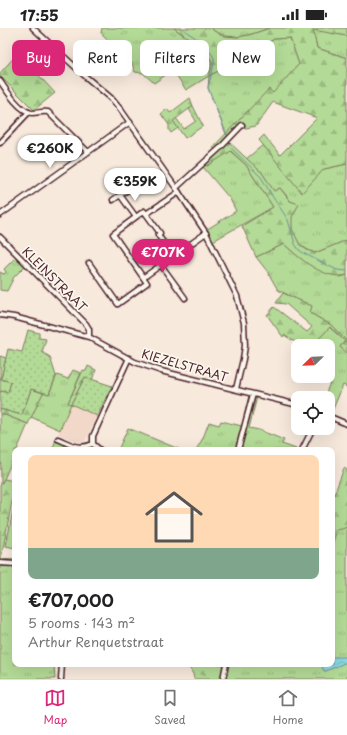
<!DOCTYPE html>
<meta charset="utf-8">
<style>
body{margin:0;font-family:"Playpen Sans",sans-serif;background:#f2f2f2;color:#222;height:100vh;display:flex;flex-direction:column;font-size:15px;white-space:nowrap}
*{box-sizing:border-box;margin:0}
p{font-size:13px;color:#767676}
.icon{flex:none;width:22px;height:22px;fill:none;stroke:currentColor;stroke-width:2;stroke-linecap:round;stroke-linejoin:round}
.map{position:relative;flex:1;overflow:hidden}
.side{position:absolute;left:12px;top:419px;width:323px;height:220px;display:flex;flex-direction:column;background:#fff;border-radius:8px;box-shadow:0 4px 16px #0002}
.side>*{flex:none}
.hud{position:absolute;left:12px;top:12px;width:323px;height:36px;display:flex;gap:8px}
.needle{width:26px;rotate:247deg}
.controls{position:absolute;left:291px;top:311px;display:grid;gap:8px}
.controls a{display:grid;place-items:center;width:44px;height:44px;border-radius:8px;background:#fff;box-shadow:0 4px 16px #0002;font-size:20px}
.price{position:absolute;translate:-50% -34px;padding:0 9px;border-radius:14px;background:#fff;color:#222;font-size:13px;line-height:26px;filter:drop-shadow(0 1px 2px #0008)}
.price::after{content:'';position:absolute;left:50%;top:24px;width:12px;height:9px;margin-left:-6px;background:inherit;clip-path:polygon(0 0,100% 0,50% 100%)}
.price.on{background:#db2777;color:#fff}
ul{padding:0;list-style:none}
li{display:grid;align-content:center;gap:8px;height:212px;padding:0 16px}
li+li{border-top:1px solid #e0e0e0}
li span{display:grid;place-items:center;height:124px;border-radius:8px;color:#555}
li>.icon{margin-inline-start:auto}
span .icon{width:72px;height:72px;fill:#fffc;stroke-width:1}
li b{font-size:17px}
.tag{padding:0 14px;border-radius:8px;background:#fff;box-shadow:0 4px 16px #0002;font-size:14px;line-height:36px}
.tag.on{background:#db2777;color:#fff}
.status{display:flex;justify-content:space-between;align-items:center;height:28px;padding:0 20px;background:#fff;direction:ltr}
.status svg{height:11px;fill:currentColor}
.menu{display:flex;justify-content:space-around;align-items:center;height:56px;border-top:1px solid #e0e0e0;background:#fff;font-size:11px;color:#767676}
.menu a{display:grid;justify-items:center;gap:2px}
.menu .on{color:#db2777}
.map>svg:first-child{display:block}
.built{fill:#f2d8c8}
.grass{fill:url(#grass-tufts);stroke:#7e7c60}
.forest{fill:url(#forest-firs);stroke:#7e7c60}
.park{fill:url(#park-dots);stroke:#7e7c60}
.pitch{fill:#b3da96;stroke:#7e7c60}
.water{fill:url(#water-waves);stroke:#708f99}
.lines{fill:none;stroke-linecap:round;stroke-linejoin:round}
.stream{stroke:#708f99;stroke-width:1}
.minor-casing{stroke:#4a1f2b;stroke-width:7}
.minor{stroke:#fbf7ec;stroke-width:4}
.labels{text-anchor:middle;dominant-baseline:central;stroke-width:3.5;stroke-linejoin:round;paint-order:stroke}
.street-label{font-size:12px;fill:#4a1f2b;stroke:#fbf7ec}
</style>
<div class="status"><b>17:55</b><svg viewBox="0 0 49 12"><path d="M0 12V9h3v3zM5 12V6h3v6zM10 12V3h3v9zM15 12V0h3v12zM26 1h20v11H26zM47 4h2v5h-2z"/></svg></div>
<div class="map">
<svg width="347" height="651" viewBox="0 0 347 651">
<defs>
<pattern id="grass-tufts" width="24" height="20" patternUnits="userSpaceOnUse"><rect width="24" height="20" fill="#b3da96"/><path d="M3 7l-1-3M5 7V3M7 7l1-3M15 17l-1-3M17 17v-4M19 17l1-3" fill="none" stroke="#9bbb81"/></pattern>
<pattern id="forest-firs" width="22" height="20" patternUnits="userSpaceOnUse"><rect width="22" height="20" fill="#b3da96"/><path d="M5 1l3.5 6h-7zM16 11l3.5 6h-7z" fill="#9bbb81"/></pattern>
<pattern id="park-dots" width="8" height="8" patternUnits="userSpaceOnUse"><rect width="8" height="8" fill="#b3da96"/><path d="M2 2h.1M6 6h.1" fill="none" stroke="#9bbb81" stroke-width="1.8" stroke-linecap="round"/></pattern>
<pattern id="water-waves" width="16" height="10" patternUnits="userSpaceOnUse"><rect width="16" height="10" fill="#89d9e3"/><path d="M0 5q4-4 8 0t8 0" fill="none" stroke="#78bac3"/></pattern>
</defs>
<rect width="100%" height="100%" fill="#f7e9dc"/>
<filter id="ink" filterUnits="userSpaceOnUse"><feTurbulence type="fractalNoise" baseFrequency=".025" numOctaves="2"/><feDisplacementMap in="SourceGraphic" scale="8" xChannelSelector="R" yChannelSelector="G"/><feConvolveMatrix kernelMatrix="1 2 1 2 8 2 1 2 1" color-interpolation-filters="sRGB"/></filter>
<g filter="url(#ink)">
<path class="built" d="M 71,376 L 97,388 L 87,410 L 84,413 L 78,414 L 58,406 Z"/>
<path class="grass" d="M 102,0 L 174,0 L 204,22 L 211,32 L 212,36 L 209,47 L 257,22 L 274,11 L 290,10 L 299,36 L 273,66 L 269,62 L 226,106 L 208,60 L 209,48 L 186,62 L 173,42 L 154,55 L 143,45 L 135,44 L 132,35 L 101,5 Z
M 211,0 L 270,0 C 252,6 227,17 211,0 Z
M 313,1 L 347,8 L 347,30 L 317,20 Z
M 193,78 L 203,98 L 185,110 L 173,93 L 176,90 L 184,101 L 196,93 L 189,81 Z
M 263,117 L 275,131 L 324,141 L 347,136 L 347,212 L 315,225 C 304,221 295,214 292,201 C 290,192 294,182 290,173 C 288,168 283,164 280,160 L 274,164 L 261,143 L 260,144 L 246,131 Z
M 230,123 L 246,137 L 273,179 L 213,213 L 206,202 L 236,183 L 230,171 L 203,139 L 205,136 L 207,138 Z
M 284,216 L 300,230 L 341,249 L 347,247 L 347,313 L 331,297 L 310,285 L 311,278 L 278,262 L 267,243 L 256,229 Z
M 16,229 L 25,238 L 14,249 L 7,263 L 0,262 L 0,244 L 4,246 L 6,244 L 4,241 Z
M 329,299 L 345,313 L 340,319 L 347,325 L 347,359 L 343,357 L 331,386 L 328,385 L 328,370 L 324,370 L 331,352 L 321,349 L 328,348 L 328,318 L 312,318 Z
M 73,342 L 81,345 L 68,375 L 71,376 L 60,402 L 31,389 L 43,364 L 49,366 L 57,347 L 68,351 Z
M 249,367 L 257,369 L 249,400 L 259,402 L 284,412 L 282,416 L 299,422 L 196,422 L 203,410 L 209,394 L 219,397 L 221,393 L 242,398 Z
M 0,385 L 28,396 L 17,422 L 15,422 L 15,426 L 1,458 Z
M 128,400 L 181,422 L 118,422 Z
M 56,412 L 79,422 L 52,422 Z
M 347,497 L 347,651 L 225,651 L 227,636 L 332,636 L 332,503 Z
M 0,538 L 15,539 L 15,636 L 54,636 L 55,651 L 0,651 Z"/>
<path class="forest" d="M 174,0 L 211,0 L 214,3 L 225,8 L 237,9 L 249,7 L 270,0 L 347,0 L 347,8 L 313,2 L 317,20 L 347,30 L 347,136 L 324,141 L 302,165 L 259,112 L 264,107 L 280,127 L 317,90 L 273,74 L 256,98 L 246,100 L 241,97 L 227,112 L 260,143 L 261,143 L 274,163 L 280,160 L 290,173 L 299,176 L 292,189 L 292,201 L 300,217 L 307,222 L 315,225 L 347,212 L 347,247 C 325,253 299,230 284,216 L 256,229 L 242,198 L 273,179 L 246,137 L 231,123 L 207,138 L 202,133 L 215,122 L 213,119 L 269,61 L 273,65 L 299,36 L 290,10 L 274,11 L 257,22 L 209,48 C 210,44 212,39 212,35 C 211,23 183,7 174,0 Z
M 18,25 L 55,65 L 34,82 L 0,48 L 0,45 Z
M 190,70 L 193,78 L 173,93 L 178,100 L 171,105 L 169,102 L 169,97 L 161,86 L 167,81 L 170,85 Z
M 283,265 L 312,278 L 310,285 L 331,297 L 347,313 L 347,325 L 340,319 L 345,313 L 330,299 L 312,318 L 301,318 L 284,307 L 283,309 L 267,287 L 274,279 L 307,304 L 312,299 L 286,276 L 276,275 Z
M 0,328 L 6,330 L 1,351 L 11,354 L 8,365 L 1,363 L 0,365 Z
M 88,338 L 96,342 L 92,352 L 113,359 L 110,365 L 98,355 L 84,351 L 71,376 L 68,375 L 83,342 L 86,343 Z
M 31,361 L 43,365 L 28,396 L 0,385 L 0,381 L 22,387 Z
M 344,440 L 347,442 L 347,451 L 345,456 L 347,457 L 347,499 L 342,501 L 337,502 L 332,517 L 332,467 L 334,467 Z
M 4,451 L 15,453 L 15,458 L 1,531 L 15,532 L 15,539 L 0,538 L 0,458 Z
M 190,636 L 224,636 L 221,651 L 194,651 L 193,646 L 189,639 Z"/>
<path class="park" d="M 28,302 L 39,305 L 39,310 L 46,311 L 42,324 L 50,329 L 56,348 L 49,366 L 31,361 L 22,387 L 0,381 L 0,365 L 1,363 L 8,365 L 11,354 L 1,351 L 8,321 L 22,324 Z
M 85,349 L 112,358 L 97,388 L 71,376 Z"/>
<path class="pitch" d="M 15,471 L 15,520 L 6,518 Z"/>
<path class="water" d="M 332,629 L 347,629 L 347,634 L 326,643 L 324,643 L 321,636 L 332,636 Z"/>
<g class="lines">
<path class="stream" d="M 181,0 L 206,17 L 214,30 L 214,36 L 208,60 L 227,107
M 227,116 L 261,149 L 274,171 L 279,178 L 288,192 L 295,216 L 299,222 L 305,226 L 337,242 L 347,243"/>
<g class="minor-casing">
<path id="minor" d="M 33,0 L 86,49 L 111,70 L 121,82 L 176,160 L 206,205 L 237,268 L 244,295 L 245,318 L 243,331 L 236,361
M 0,53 C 6,62 20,84 32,85 C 38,85 42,83 48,84 L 88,124
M 0,115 L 29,84
M 133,158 L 120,167 L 136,189
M 176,160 L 220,120 L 242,97
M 113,172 L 120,167
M 146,186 L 179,164
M 0,187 L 130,94
M 0,209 L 86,296 L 89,301 L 89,309
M 89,235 L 118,276 L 147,255 L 113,206 L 144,183 L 160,205 L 158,207 L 173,228
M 161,237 L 185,270
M 144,249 L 206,205
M 0,287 L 14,289 L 89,309 L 135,334 L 161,343 L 298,377
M 328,388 L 347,396
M 58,411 C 72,417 78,422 93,416
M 100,422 L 93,416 L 93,408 L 129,330
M 238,422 L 253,366
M 302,422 L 313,400
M 0,535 L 15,536
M 61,651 L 62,636
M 223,651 L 226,636"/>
</g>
<use href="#minor" class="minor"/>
</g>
</g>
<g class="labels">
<g class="street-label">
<text transform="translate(55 251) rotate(45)">KLEINSTRAAT</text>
<text transform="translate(185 337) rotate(16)">KIEZELSTRAAT</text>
</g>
</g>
</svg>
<div class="controls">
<a><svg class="needle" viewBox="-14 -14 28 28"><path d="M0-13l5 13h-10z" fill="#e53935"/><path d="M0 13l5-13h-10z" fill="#767676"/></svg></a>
<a><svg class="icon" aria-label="locate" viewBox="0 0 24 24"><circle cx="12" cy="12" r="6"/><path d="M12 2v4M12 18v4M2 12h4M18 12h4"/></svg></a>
</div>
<b class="price" style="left:50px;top:141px">€260K</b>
<b class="price" style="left:135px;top:174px">€359K</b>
<b class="price on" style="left:163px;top:245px">€707K</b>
<div class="hud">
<a class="tag on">Buy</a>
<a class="tag">Rent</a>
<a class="tag">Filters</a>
<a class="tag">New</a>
</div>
<section class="side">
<ul>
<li><span style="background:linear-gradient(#ffd9b3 75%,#7fa58c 0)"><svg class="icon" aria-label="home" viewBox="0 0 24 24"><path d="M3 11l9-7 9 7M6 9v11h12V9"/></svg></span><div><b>€707,000</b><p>5 rooms · 143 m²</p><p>Arthur Renquetstraat</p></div></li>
</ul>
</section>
</div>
<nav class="menu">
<a class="on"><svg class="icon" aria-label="map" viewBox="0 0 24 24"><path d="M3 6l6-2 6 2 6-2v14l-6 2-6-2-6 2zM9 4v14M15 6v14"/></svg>Map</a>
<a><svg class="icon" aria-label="saved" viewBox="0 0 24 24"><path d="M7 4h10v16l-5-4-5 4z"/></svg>Saved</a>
<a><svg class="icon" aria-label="home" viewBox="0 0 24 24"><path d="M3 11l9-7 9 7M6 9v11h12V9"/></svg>Home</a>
</nav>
